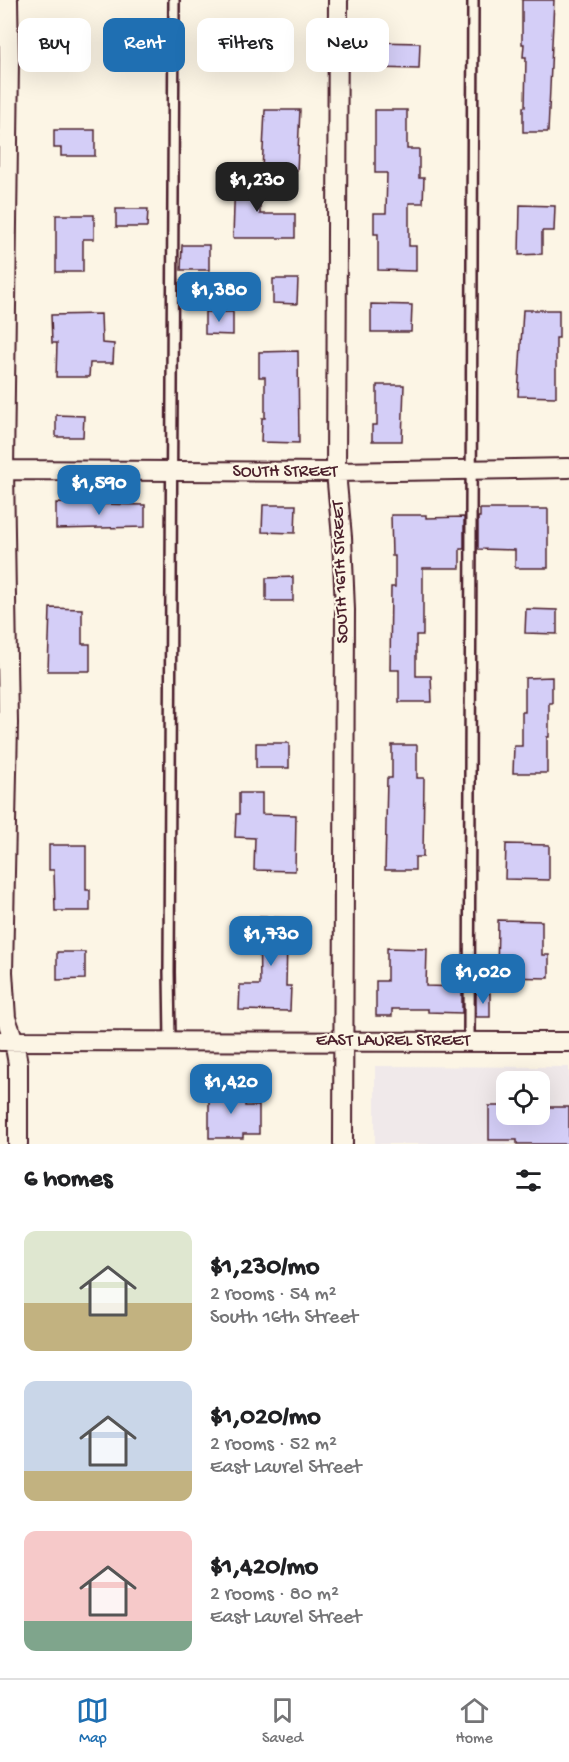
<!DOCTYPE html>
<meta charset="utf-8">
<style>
body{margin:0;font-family:"Gochi Hand",sans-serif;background:#f2f2f2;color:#202124;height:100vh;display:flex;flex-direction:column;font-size:22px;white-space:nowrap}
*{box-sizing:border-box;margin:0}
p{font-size:20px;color:#757577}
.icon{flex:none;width:33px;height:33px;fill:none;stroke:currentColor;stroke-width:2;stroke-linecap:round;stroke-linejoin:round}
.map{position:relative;height:1144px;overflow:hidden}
.sheet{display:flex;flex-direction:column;background:#fff;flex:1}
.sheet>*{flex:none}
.hud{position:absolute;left:18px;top:18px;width:534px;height:54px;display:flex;gap:12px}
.buttons{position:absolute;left:496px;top:1071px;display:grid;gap:12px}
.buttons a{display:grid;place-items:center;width:54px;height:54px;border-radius:12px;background:#fff;box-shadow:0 6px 24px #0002;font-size:30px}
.price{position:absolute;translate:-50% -51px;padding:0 14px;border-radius:12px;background:#1f6fb2;color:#fff;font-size:20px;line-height:39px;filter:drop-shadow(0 2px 3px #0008)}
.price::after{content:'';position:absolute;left:50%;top:36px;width:18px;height:14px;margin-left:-9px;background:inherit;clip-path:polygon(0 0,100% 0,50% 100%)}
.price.selected{background:#222;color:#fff}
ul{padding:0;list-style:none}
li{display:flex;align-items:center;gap:18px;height:150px;padding:0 24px}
li span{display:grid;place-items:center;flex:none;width:168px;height:120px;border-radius:12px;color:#555}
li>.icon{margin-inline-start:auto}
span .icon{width:72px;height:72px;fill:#fffc;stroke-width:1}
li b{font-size:26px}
h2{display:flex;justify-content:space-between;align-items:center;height:72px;padding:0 24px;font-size:26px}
.chip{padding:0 21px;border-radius:12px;background:#fff;box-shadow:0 6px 24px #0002;font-size:21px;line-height:54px}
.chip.selected{background:#1f6fb2;color:#fff}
.menu{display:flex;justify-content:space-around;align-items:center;height:84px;border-top:2px solid #e0e0e0;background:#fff;font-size:16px;color:#757577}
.menu a{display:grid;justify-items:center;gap:3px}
.menu .selected{color:#1f6fb2}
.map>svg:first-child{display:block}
.built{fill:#f0e9ea;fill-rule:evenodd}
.building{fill:#d4cef7;stroke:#4a1f2b;stroke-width:1.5}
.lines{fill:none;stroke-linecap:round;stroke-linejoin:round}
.lane-casing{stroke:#4a1f2b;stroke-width:14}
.street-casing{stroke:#4a1f2b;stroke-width:22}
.lane{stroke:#fcf5e5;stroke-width:9}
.street{stroke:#fcf5e5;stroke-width:18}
.labels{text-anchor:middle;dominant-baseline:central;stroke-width:4.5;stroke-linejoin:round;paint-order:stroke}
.street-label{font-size:18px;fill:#4a1f2b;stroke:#fcf5e5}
</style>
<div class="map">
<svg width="569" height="1144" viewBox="0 0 569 1144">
<rect width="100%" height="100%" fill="#fcf5e5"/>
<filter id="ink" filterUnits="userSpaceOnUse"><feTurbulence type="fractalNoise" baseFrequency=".0167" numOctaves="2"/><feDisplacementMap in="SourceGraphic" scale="12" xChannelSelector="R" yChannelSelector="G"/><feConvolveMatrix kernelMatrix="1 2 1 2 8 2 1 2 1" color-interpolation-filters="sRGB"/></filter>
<g filter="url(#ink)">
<path class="built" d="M 375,1066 L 569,1067 L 569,1144 L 375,1144 ZM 507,1082 L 540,1082 L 540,1114 L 507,1114 Z"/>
<path class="building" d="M 522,0 L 554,0 L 548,132 L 523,132 L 523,107 L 525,107 L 526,57 L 523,57 L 524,44 L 522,44 Z
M 375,42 L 420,43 L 419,69 L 374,68 Z
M 247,45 L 278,46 L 278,67 L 246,67 Z
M 265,110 L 300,110 L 297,171 L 262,170 Z
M 375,110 L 407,110 L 407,149 L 419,149 L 419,178 L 424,178 L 423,203 L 409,203 L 409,246 L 416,246 L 416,271 L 378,270 L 378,234 L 374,234 L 374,213 L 386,213 L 387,173 L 375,173 Z
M 54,130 L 95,130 L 95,156 L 61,156 L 61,148 L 54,148 Z
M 235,175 L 260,175 L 260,214 L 295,214 L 295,238 L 233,238 Z
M 520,205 L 555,206 L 554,231 L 542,231 L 542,254 L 519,255 Z
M 116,209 L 148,209 L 147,227 L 116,227 Z
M 56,215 L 94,215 L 94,239 L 83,239 L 83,272 L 56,272 Z
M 182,245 L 209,245 L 209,270 L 181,270 Z
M 273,279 L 298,279 L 297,304 L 273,303 Z
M 371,304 L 412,305 L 411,332 L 371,332 Z
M 523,310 L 559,310 L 559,338 L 556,338 L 556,397 L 518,396 Z
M 205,312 L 233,312 L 233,335 L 205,334 Z
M 101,314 L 102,343 L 114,344 L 113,363 L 90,363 L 89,377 L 56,377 L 57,343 L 52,343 L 51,315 Z
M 298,351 L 299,443 L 261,442 L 262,418 L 265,418 L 265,377 L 259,377 L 259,352 Z
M 377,385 L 404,385 L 402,441 L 372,441 L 372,425 L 377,425 Z
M 56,415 L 84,416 L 83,437 L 56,437 Z
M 56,503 L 145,505 L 145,527 L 56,529 Z
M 263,505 L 296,505 L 295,533 L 262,532 Z
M 480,509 L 548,509 L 548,568 L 515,568 L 515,550 L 478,549 L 478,517 L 480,517 Z
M 391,515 L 426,515 L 426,518 L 464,517 L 464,549 L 460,549 L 460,568 L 423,568 L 423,635 L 416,635 L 416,676 L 431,676 L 432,702 L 399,702 L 399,670 L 390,670 L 391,587 L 395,587 L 395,556 L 392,556 Z
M 293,577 L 293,601 L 266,601 L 266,578 Z
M 50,608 L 82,609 L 82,644 L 90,644 L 90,671 L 48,671 Z
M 526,609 L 557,610 L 557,634 L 525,633 Z
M 552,677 L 552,703 L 549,703 L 549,737 L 547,737 L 547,773 L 513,773 L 514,746 L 522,746 L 522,712 L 525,712 L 525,678 Z
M 256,743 L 289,743 L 289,768 L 256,768 Z
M 392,745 L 417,745 L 417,778 L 424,778 L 423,857 L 415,857 L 415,870 L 385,870 L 387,778 L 392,778 Z
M 239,793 L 262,793 L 262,814 L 296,815 L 295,871 L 254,870 L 255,838 L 235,837 L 236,814 L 239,814 Z
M 506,844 L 549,845 L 549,880 L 505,879 Z
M 49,845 L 86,845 L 86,890 L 90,890 L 90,911 L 55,911 L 54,870 L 49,870 Z
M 259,917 L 297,918 L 297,942 L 287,942 L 286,986 L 291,986 L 290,1011 L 239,1010 L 240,985 L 260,985 Z
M 498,920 L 542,921 L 542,955 L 549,955 L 549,978 L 497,977 Z
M 387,948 L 427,949 L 426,986 L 462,987 L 462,1013 L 428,1012 L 428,1009 L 392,1009 L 392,1016 L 376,1016 L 376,981 L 387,981 Z
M 57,952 L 85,952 L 85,979 L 57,980 Z
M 476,993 L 490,993 L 490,1017 L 476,1017 Z
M 209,1089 L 245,1089 L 245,1106 L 259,1106 L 259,1134 L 243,1134 L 243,1138 L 209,1138 Z
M 489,1106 L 507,1106 L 507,1114 L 540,1114 L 540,1107 L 569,1107 L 569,1144 L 517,1144 L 517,1140 L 489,1140 Z"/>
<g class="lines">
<g class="lane-casing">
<path id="lane" d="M 170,1041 L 169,972 L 174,0
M 469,1041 L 473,0"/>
</g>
<g class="street-casing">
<path id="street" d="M 8,0 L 9,60 L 4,470 L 8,723 L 3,972 L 6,1018 L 14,1041 L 18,1064 L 18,1144
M 338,0 L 336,472 L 342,537 L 345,610 L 343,1144
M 0,470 L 336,472 L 569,468
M 0,1041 L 569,1042"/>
</g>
<use href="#lane" class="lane"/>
<use href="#street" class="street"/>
</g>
</g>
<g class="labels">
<g class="street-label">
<text x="285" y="472">SOUTH STREET</text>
<text transform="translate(341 572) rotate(-92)">SOUTH 16TH STREET</text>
<text x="393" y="1041">EAST LAUREL STREET</text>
</g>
</g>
</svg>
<div class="buttons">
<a><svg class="icon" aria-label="locate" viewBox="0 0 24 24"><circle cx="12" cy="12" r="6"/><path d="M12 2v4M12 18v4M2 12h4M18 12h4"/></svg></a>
</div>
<b class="price selected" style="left:257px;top:213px">$1,230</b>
<b class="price" style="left:219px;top:323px">$1,380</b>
<b class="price" style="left:99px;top:516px">$1,590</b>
<b class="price" style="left:271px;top:967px">$1,730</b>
<b class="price" style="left:483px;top:1005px">$1,020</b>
<b class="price" style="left:231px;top:1115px">$1,420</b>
<div class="hud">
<a class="chip">Buy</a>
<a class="chip selected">Rent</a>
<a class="chip">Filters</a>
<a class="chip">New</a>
</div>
</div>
<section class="sheet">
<h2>6 homes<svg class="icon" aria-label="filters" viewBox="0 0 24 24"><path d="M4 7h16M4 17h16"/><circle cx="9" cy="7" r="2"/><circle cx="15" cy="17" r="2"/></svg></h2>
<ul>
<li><span style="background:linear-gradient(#dfe7d0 60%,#c2b280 0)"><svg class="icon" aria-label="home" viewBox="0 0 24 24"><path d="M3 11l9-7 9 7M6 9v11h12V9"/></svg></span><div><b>$1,230/mo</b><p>2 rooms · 54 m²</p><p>South 16th Street</p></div></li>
<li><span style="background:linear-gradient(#c9d6e8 75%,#c2b280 0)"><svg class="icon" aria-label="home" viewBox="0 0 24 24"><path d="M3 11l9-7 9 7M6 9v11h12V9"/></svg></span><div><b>$1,020/mo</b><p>2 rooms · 52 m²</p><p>East Laurel Street</p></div></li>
<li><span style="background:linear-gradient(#f6c9c9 75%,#7fa58c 0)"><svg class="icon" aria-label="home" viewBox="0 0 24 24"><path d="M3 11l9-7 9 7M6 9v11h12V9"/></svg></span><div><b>$1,420/mo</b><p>2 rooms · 80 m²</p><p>East Laurel Street</p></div></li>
</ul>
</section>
<nav class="menu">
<a class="selected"><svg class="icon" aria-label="map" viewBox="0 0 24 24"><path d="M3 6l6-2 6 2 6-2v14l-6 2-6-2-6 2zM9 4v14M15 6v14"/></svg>Map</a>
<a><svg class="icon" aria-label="saved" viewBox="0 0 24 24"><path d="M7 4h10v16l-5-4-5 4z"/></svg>Saved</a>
<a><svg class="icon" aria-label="home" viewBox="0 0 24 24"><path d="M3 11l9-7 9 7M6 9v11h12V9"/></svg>Home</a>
</nav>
